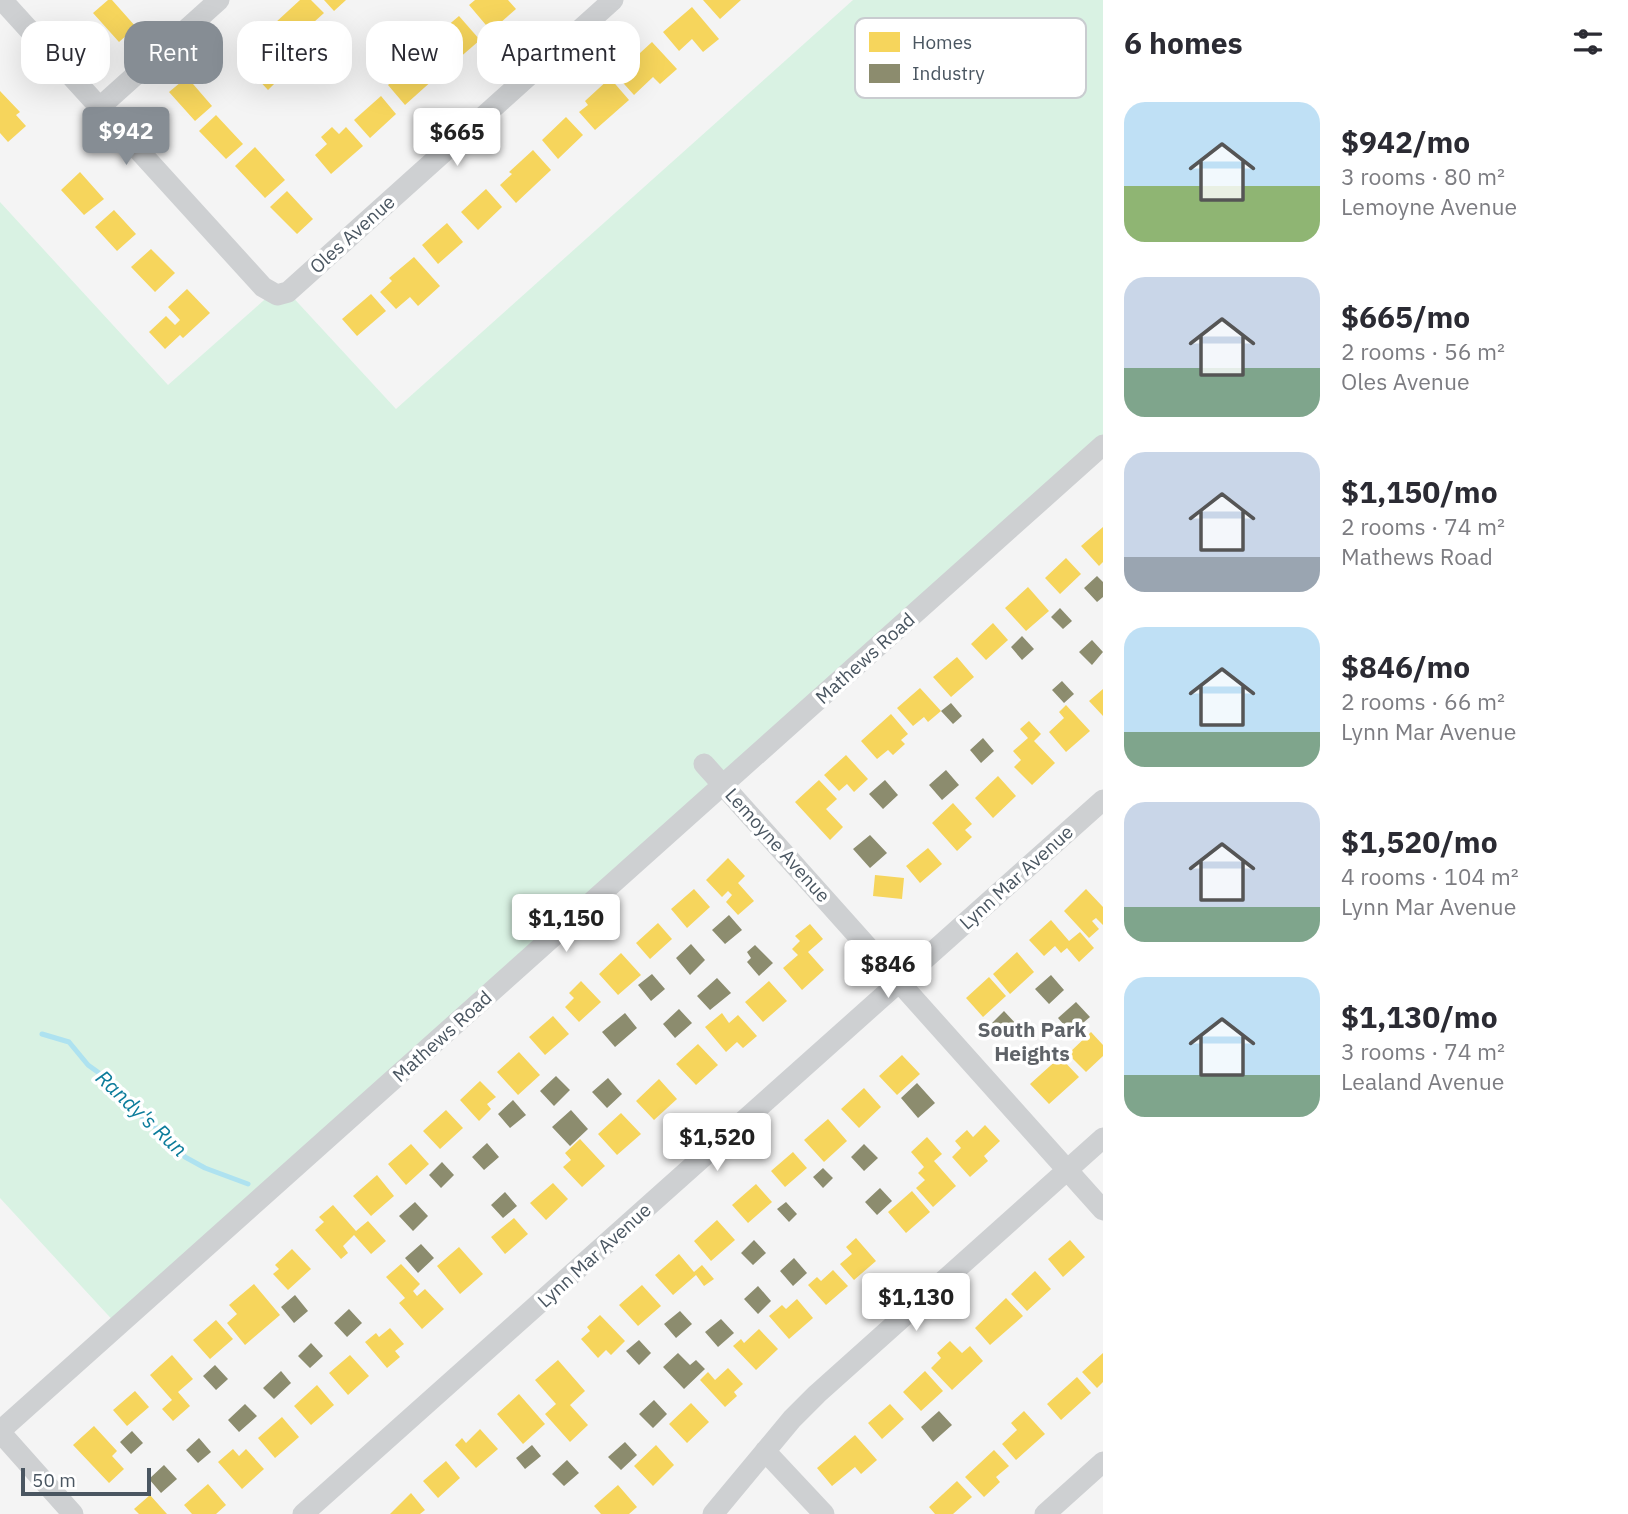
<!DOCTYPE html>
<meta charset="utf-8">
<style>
body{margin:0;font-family:"IBM Plex Sans",sans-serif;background:#f2f2f3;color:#2b2b33;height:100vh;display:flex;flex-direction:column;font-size:26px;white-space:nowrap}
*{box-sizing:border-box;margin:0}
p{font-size:23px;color:#7c7c81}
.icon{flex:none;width:38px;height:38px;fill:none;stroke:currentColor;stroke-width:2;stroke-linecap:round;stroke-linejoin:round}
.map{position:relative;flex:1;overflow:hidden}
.sheet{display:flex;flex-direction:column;background:#fff;width:525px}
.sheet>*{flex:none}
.hud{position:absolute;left:21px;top:21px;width:665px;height:63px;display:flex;gap:14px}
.scale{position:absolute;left:21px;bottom:18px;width:130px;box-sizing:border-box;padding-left:7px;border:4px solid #4a5661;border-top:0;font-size:19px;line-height:24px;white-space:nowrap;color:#4a5661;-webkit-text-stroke:5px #fff;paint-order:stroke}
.price{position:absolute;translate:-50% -60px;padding:0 16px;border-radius:7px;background:#fff;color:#222;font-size:23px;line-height:46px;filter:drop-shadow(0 2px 4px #0008)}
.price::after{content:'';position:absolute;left:50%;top:42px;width:21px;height:16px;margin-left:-10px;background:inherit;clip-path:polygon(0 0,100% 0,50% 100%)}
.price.selected{background:#868d94;color:#fff}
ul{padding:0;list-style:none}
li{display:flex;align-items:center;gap:21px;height:175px;padding:0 21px}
li span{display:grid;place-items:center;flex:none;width:196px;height:140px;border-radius:21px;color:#555}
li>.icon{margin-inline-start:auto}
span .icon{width:84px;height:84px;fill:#fffc;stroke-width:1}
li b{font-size:30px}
h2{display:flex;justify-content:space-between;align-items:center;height:84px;padding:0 21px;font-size:30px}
.tag{padding:0 24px;border-radius:21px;background:#fff;box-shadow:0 7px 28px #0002;font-size:24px;line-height:63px}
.tag.selected{background:#868d94;color:#fff}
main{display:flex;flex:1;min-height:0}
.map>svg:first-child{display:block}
.green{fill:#d9f2e3}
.homes{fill:#f6d55c}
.industry{fill:#8c8c6e}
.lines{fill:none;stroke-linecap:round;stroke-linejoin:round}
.stream{stroke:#aee2f0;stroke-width:5}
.minor{stroke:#ced0d2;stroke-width:21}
.labels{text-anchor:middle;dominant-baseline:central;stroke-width:7;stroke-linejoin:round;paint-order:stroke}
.street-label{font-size:19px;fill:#4a5661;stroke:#fff}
.neighbourhood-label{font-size:21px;font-weight:bold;fill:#5f6368;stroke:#fff}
.water-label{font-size:21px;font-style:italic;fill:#0c7c9b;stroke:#fff}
.key{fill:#fff;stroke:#c9ccd0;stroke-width:2}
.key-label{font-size:19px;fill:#4a5661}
</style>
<main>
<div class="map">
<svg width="1103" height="1514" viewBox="0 0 1103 1514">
<rect width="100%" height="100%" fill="#f4f4f4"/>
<path class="green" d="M 853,0 L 1103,0 L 1103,445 L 118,1326 L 0,1198 L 0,202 L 168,385 L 272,293 L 288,292 L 396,409 Z"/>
<path class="homes" d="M 108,0 L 112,0 L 136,27 L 119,42 L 93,13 Z
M 300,0 L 311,0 L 324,13 L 292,42 L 275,23 Z
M 324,0 L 346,0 L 334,11 Z
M 475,0 L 508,0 L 516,9 L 491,31 L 469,5 Z
M 703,0 L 741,0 L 720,19 Z
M 692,7 L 719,39 L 703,52 L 692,39 L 679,51 L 663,32 Z
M 459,16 L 480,40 L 443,72 L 427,54 L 451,33 L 446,27 Z
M 268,34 L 284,51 L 265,68 L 277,81 L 268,90 L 240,60 Z
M 652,42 L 677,69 L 660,84 L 653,77 L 634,95 L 616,75 Z
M 417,59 L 434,79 L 405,105 L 388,85 Z
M 187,77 L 212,106 L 195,121 L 169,92 Z
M 610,78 L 629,100 L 595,130 L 579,112 L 588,105 L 585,101 Z
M 0,91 L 20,112 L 16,115 L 26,126 L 8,142 L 0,133 Z
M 381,96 L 396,114 L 370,138 L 354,120 Z
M 216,115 L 243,144 L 226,159 L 199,131 Z
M 566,117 L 583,135 L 558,159 L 542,140 Z
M 332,127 L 339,134 L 346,127 L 363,146 L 331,174 L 315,155 L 327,144 L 321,137 Z
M 255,147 L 285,180 L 265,198 L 235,166 Z
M 533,150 L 551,170 L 516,203 L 500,185 L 512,174 L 509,172 Z
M 80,172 L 104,199 L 84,215 L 61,190 Z
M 486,189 L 502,207 L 478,230 L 461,212 Z
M 287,191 L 313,219 L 297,234 L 270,207 Z
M 114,210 L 136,234 L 117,251 L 95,227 Z
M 447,223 L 463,242 L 438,264 L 422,245 Z
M 151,249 L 175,273 L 155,292 L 131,267 Z
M 414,257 L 440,286 L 418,306 L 410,297 L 396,309 L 380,292 L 392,281 L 389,278 Z
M 187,289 L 210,313 L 183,338 L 180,335 L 165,349 L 149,332 L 166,316 L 175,325 L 180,320 L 168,307 Z
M 371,294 L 386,311 L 357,336 L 342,319 Z
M 1103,527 L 1103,562 L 1099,566 L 1081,546 Z
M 1066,558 L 1081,574 L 1060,594 L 1045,578 Z
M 1028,587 L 1049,611 L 1026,631 L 1005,608 Z
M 993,623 L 1008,640 L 986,660 L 971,644 Z
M 957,657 L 974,677 L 951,697 L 933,677 Z
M 920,688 L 941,711 L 928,722 L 924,717 L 913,726 L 897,708 Z
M 1103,689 L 1103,716 L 1089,701 Z
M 1066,705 L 1090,731 L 1066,752 L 1049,732 L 1064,718 L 1059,712 Z
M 891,714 L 908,734 L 901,740 L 905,744 L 893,755 L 888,750 L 877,759 L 861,741 Z
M 1029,721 L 1041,734 L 1034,741 L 1055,763 L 1032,785 L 1014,767 L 1021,760 L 1013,751 L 1028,738 L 1020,729 Z
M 846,755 L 868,779 L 854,792 L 847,784 L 839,791 L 824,775 Z
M 998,776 L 1016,796 L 993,818 L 975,798 Z
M 819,780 L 837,799 L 826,809 L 843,827 L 830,840 L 795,802 Z
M 953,803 L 972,824 L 965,830 L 972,837 L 957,851 L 932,823 Z
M 928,848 L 942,864 L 920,883 L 906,866 Z
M 728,858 L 745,876 L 738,883 L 754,901 L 738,915 L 726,902 L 732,895 L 728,891 L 722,897 L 706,880 Z
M 875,875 L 904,878 L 902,899 L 873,896 Z
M 694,889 L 710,907 L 687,928 L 671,909 Z
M 1086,889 L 1103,907 L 1103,925 L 1096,918 L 1092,921 L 1099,929 L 1089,938 L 1064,911 Z
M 1051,920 L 1069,941 L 1080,932 L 1094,948 L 1079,962 L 1067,948 L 1061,953 L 1055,946 L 1044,956 L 1029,940 Z
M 658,923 L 672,939 L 650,959 L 636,943 Z
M 810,924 L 823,939 L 808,952 L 824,970 L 802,990 L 783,968 L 798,955 L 792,949 L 800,941 L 795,936 Z
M 1017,952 L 1034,972 L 1010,994 L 993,974 Z
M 621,953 L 641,975 L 618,995 L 599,974 Z
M 989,977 L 1006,996 L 983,1017 L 966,998 Z
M 581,981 L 601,1002 L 579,1022 L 565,1007 L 574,998 L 569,993 Z
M 769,981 L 787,1001 L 763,1022 L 745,1002 Z
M 722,1013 L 729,1023 L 738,1015 L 757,1036 L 743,1048 L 737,1042 L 726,1052 L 705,1027 Z
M 553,1016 L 569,1034 L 545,1055 L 529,1037 Z
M 1091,1032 L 1103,1045 L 1103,1056 L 1086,1072 L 1068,1054 Z
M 698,1044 L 718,1065 L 696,1085 L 676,1064 Z
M 519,1052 L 540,1075 L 518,1095 L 497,1072 Z
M 902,1055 L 920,1074 L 897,1095 L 879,1076 Z
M 1060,1057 L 1079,1077 L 1049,1104 L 1030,1084 Z
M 659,1079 L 677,1099 L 654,1120 L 636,1101 Z
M 480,1081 L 496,1097 L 487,1104 L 491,1109 L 479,1121 L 460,1100 Z
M 864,1088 L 881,1107 L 859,1128 L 841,1109 Z
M 446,1110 L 463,1128 L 440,1149 L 423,1131 Z
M 621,1113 L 641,1134 L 617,1155 L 598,1134 Z
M 828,1119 L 847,1141 L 824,1162 L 804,1140 Z
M 985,1125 L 1000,1141 L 984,1156 L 988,1161 L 970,1177 L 952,1157 L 961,1148 L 955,1141 L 967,1130 L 973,1137 Z
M 927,1137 L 942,1154 L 934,1161 L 956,1186 L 933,1207 L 916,1188 L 925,1180 L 918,1173 L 924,1167 L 911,1152 Z
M 580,1139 L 605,1166 L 582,1187 L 563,1167 L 571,1160 L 565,1153 Z
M 411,1144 L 429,1164 L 406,1185 L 388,1164 Z
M 793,1152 L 807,1168 L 785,1187 L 771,1171 Z
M 377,1175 L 394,1196 L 371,1216 L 353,1196 Z
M 553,1183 L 568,1199 L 546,1220 L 530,1203 Z
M 756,1184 L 772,1202 L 748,1223 L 732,1205 Z
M 912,1191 L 930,1212 L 906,1233 L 888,1212 Z
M 333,1205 L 356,1231 L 368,1221 L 386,1241 L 371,1254 L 354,1235 L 343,1246 L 348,1253 L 341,1259 L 315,1230 L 324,1222 L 319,1217 Z
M 514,1218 L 528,1234 L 505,1254 L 491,1237 Z
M 717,1220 L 735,1240 L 711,1261 L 694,1241 Z
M 856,1238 L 876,1261 L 854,1280 L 840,1264 L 852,1254 L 846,1247 Z
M 1070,1240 L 1085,1257 L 1063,1277 L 1048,1259 Z
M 459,1247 L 483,1274 L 460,1294 L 437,1266 Z
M 292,1249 L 311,1269 L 288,1290 L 273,1274 L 279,1269 L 275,1265 Z
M 679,1254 L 694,1272 L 702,1265 L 714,1279 L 704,1286 L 696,1275 L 673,1295 L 655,1275 Z
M 401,1264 L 420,1284 L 413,1291 L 417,1296 L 425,1289 L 444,1309 L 422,1329 L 399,1303 L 405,1298 L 386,1277 Z
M 833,1270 L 848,1286 L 826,1305 L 808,1285 L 817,1277 L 821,1281 Z
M 1035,1271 L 1051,1289 L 1027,1311 L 1011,1294 Z
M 254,1284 L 280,1315 L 245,1345 L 227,1323 L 237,1314 L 229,1305 Z
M 642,1285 L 661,1306 L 638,1326 L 619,1305 Z
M 1006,1298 L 1023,1316 L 990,1345 L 975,1328 Z
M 797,1299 L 813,1318 L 789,1339 L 769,1316 L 782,1305 L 786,1309 Z
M 600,1315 L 625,1341 L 611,1355 L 606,1350 L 598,1358 L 581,1339 L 590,1331 L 587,1327 Z
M 216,1320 L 233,1339 L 210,1359 L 193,1340 Z
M 390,1328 L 404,1344 L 395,1351 L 400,1357 L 387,1368 L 365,1342 L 376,1333 L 379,1337 Z
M 759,1329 L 778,1349 L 756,1370 L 733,1346 L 741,1339 L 744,1343 Z
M 950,1341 L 962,1353 L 970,1346 L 983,1361 L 952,1390 L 931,1368 L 941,1358 L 937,1353 Z
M 1103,1353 L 1103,1382 L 1097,1388 L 1082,1372 Z
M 172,1355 L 193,1379 L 178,1392 L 190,1406 L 173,1421 L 162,1409 L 172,1400 L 150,1375 Z
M 350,1355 L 369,1376 L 348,1395 L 329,1373 Z
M 558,1360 L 585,1391 L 570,1405 L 588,1425 L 570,1442 L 545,1414 L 556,1404 L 535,1380 Z
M 728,1368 L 743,1384 L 734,1392 L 737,1396 L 725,1407 L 700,1380 L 708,1372 L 715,1380 Z
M 925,1371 L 943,1391 L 921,1411 L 903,1392 Z
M 1077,1377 L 1091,1393 L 1061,1420 L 1047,1404 Z
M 317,1385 L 334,1405 L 311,1425 L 294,1406 Z
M 135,1391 L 149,1407 L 127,1426 L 113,1410 Z
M 519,1394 L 545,1424 L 523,1444 L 497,1414 Z
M 691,1403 L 709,1422 L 687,1443 L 669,1424 Z
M 890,1404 L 904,1419 L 882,1439 L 868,1423 Z
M 1024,1411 L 1045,1434 L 1016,1460 L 1002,1444 L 1017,1430 L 1011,1423 Z
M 282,1417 L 299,1437 L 275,1458 L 258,1438 Z
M 94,1426 L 117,1451 L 112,1456 L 124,1469 L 109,1483 L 73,1445 Z
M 480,1429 L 498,1449 L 476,1468 L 455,1445 L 462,1438 L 466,1443 Z
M 855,1435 L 877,1460 L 861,1474 L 855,1467 L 832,1486 L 817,1468 Z
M 656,1445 L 674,1465 L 653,1486 L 634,1466 Z
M 233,1449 L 239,1456 L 246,1449 L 264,1469 L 242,1489 L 218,1462 Z
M 994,1450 L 1009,1466 L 996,1477 L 1000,1482 L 984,1497 L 965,1477 Z
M 446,1461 L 460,1478 L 438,1498 L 423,1481 Z
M 957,1481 L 972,1497 L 953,1514 L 935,1514 L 929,1507 Z
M 208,1484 L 226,1505 L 216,1514 L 192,1514 L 184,1505 Z
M 618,1485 L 637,1507 L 629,1514 L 601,1514 L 594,1506 Z
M 411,1493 L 425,1510 L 420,1514 L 390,1514 Z
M 150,1495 L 167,1514 L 139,1514 L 134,1509 Z"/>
<path class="industry" d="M 1097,576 L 1103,582 L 1103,597 L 1097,602 L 1084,588 Z
M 1060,608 L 1072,621 L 1063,629 L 1051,617 Z
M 1022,636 L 1034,649 L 1022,660 L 1011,647 Z
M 1092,640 L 1103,652 L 1092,665 L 1079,652 Z
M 1062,681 L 1074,694 L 1064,703 L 1052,690 Z
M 951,703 L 962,716 L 953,724 L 941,711 Z
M 983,738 L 994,751 L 981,763 L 970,750 Z
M 946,770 L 959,785 L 942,800 L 929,785 Z
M 885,780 L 898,795 L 883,809 L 869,794 Z
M 870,835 L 887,853 L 870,868 L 853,849 Z
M 729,915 L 742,930 L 725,944 L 712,930 Z
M 691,944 L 705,960 L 690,975 L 676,958 Z
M 755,945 L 773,963 L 759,976 L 747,962 L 751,958 L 747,952 Z
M 652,974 L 665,989 L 651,1001 L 638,985 Z
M 1051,975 L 1064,990 L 1049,1004 L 1035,989 Z
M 717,978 L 731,993 L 710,1010 L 697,996 Z
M 1076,1002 L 1090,1017 L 1071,1033 L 1058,1018 Z
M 679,1009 L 692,1023 L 675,1038 L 663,1024 Z
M 1004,1011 L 1017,1025 L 1003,1038 L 990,1025 Z
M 625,1013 L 637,1028 L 615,1047 L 602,1032 Z
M 556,1076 L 570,1090 L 554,1106 L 540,1091 Z
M 608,1078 L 622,1094 L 607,1108 L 592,1092 Z
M 917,1083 L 935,1103 L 918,1118 L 901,1098 Z
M 513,1100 L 526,1115 L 510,1128 L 498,1114 Z
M 571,1110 L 588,1129 L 570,1146 L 552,1127 Z
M 487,1143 L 499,1157 L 484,1170 L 472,1157 Z
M 864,1144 L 878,1158 L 864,1171 L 851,1157 Z
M 442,1162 L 454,1175 L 441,1188 L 429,1175 Z
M 823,1168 L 833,1178 L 823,1188 L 813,1177 Z
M 880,1188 L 892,1201 L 877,1215 L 865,1202 Z
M 505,1192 L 517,1206 L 503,1218 L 491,1205 Z
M 415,1202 L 428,1216 L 413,1231 L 399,1216 Z
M 786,1202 L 797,1214 L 789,1222 L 777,1209 Z
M 754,1240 L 766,1253 L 753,1265 L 741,1253 Z
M 421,1244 L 434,1258 L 418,1273 L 405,1258 Z
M 794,1258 L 807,1273 L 793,1286 L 780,1271 Z
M 758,1286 L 771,1301 L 758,1314 L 744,1299 Z
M 295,1295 L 308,1311 L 294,1323 L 281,1307 Z
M 349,1309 L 362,1323 L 347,1337 L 334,1323 Z
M 680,1311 L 692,1324 L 676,1338 L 664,1324 Z
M 721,1319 L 734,1333 L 718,1347 L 705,1332 Z
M 639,1340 L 651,1353 L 639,1365 L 626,1351 Z
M 311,1343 L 323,1356 L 310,1368 L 298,1356 Z
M 678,1353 L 690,1365 L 696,1360 L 705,1369 L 684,1389 L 663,1367 Z
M 215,1365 L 228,1379 L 216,1390 L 203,1376 Z
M 281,1371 L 291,1383 L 274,1399 L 263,1388 Z
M 654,1400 L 667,1414 L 653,1428 L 639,1414 Z
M 245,1404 L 257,1416 L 239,1432 L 228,1420 Z
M 939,1411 L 952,1425 L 933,1442 L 921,1427 Z
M 132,1431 L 143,1443 L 131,1454 L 120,1442 Z
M 199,1438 L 211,1452 L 198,1463 L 186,1450 Z
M 625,1442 L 637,1455 L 621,1470 L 608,1457 Z
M 532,1445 L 541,1456 L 525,1469 L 516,1458 Z
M 567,1460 L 579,1473 L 564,1486 L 552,1474 Z
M 164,1465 L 177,1479 L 161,1493 L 149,1479 Z"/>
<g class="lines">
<path class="stream" d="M 42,1034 L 69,1042 L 88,1065 L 113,1083 L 138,1114 L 166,1135 L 185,1157 L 205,1168 L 248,1184"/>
<path class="minor" d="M 2,0 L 263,287 L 277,295 L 288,292 L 613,0
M 100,107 L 219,0
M 704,764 L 1103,1210
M 0,1431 L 1103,445
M 0,1432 L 73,1514
M 765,1451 L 824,1514
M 303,1514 L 1103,800
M 713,1514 L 792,1419 L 817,1394 L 1103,1138
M 1045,1514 L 1103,1462"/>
</g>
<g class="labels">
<g class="street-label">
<text transform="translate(352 234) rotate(-42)">Oles Avenue</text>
<text transform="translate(865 658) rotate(-42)">Mathews Road</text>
<text transform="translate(778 845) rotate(48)">Lemoyne Avenue</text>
<text transform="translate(1016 877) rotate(-42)">Lynn Mar Avenue</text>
<text transform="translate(442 1036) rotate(-42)">Mathews Road</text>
<text transform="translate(594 1255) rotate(-42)">Lynn Mar Avenue</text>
</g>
<g class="neighbourhood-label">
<text x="1032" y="1029">South Park<tspan x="1032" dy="24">Heights</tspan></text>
</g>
<g class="water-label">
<text transform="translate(142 1113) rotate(43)">Randy's Run</text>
</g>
</g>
<rect x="855" y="18" width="231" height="80" rx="10" class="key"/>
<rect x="869" y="32" width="31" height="20" fill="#f6d55c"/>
<rect x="869" y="64" width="31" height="19" fill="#8c8c6e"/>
<g class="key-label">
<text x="912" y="49">Homes</text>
<text x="912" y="80">Industry</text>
</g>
</svg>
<div class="scale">50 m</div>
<b class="price selected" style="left:126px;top:167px">$942</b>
<b class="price" style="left:457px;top:168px">$665</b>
<b class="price" style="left:566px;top:954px">$1,150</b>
<b class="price" style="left:888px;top:1000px">$846</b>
<b class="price" style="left:717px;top:1173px">$1,520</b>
<b class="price" style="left:916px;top:1333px">$1,130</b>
<div class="hud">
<a class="tag">Buy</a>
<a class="tag selected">Rent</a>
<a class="tag">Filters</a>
<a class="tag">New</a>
<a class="tag">Apartment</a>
</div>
</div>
<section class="sheet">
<h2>6 homes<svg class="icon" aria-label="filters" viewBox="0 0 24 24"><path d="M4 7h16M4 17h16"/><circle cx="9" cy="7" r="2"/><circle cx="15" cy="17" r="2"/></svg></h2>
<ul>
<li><span style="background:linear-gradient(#bfe0f5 60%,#8fb573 0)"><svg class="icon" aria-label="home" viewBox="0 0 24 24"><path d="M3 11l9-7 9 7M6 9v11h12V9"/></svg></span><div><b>$942/mo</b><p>3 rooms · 80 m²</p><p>Lemoyne Avenue</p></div></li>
<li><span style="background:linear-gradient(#c9d6e8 65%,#7fa58c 0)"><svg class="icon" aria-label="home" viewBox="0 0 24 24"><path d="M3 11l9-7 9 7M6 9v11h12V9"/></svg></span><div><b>$665/mo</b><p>2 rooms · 56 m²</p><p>Oles Avenue</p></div></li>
<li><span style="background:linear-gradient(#c9d6e8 75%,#9aa5b1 0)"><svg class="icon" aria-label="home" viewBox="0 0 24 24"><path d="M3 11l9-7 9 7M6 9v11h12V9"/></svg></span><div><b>$1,150/mo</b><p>2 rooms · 74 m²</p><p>Mathews Road</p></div></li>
<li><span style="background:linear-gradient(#bfe0f5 75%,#7fa58c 0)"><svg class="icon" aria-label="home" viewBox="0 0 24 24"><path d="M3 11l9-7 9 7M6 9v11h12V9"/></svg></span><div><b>$846/mo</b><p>2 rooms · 66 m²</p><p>Lynn Mar Avenue</p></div></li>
<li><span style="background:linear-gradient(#c9d6e8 75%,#7fa58c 0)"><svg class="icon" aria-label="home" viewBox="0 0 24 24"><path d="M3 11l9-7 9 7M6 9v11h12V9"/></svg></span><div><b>$1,520/mo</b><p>4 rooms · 104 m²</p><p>Lynn Mar Avenue</p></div></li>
<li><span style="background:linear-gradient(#bfe0f5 70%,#7fa58c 0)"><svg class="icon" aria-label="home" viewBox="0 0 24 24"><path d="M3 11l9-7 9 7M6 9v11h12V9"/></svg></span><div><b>$1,130/mo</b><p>3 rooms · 74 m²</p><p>Lealand Avenue</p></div></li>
</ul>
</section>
</main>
